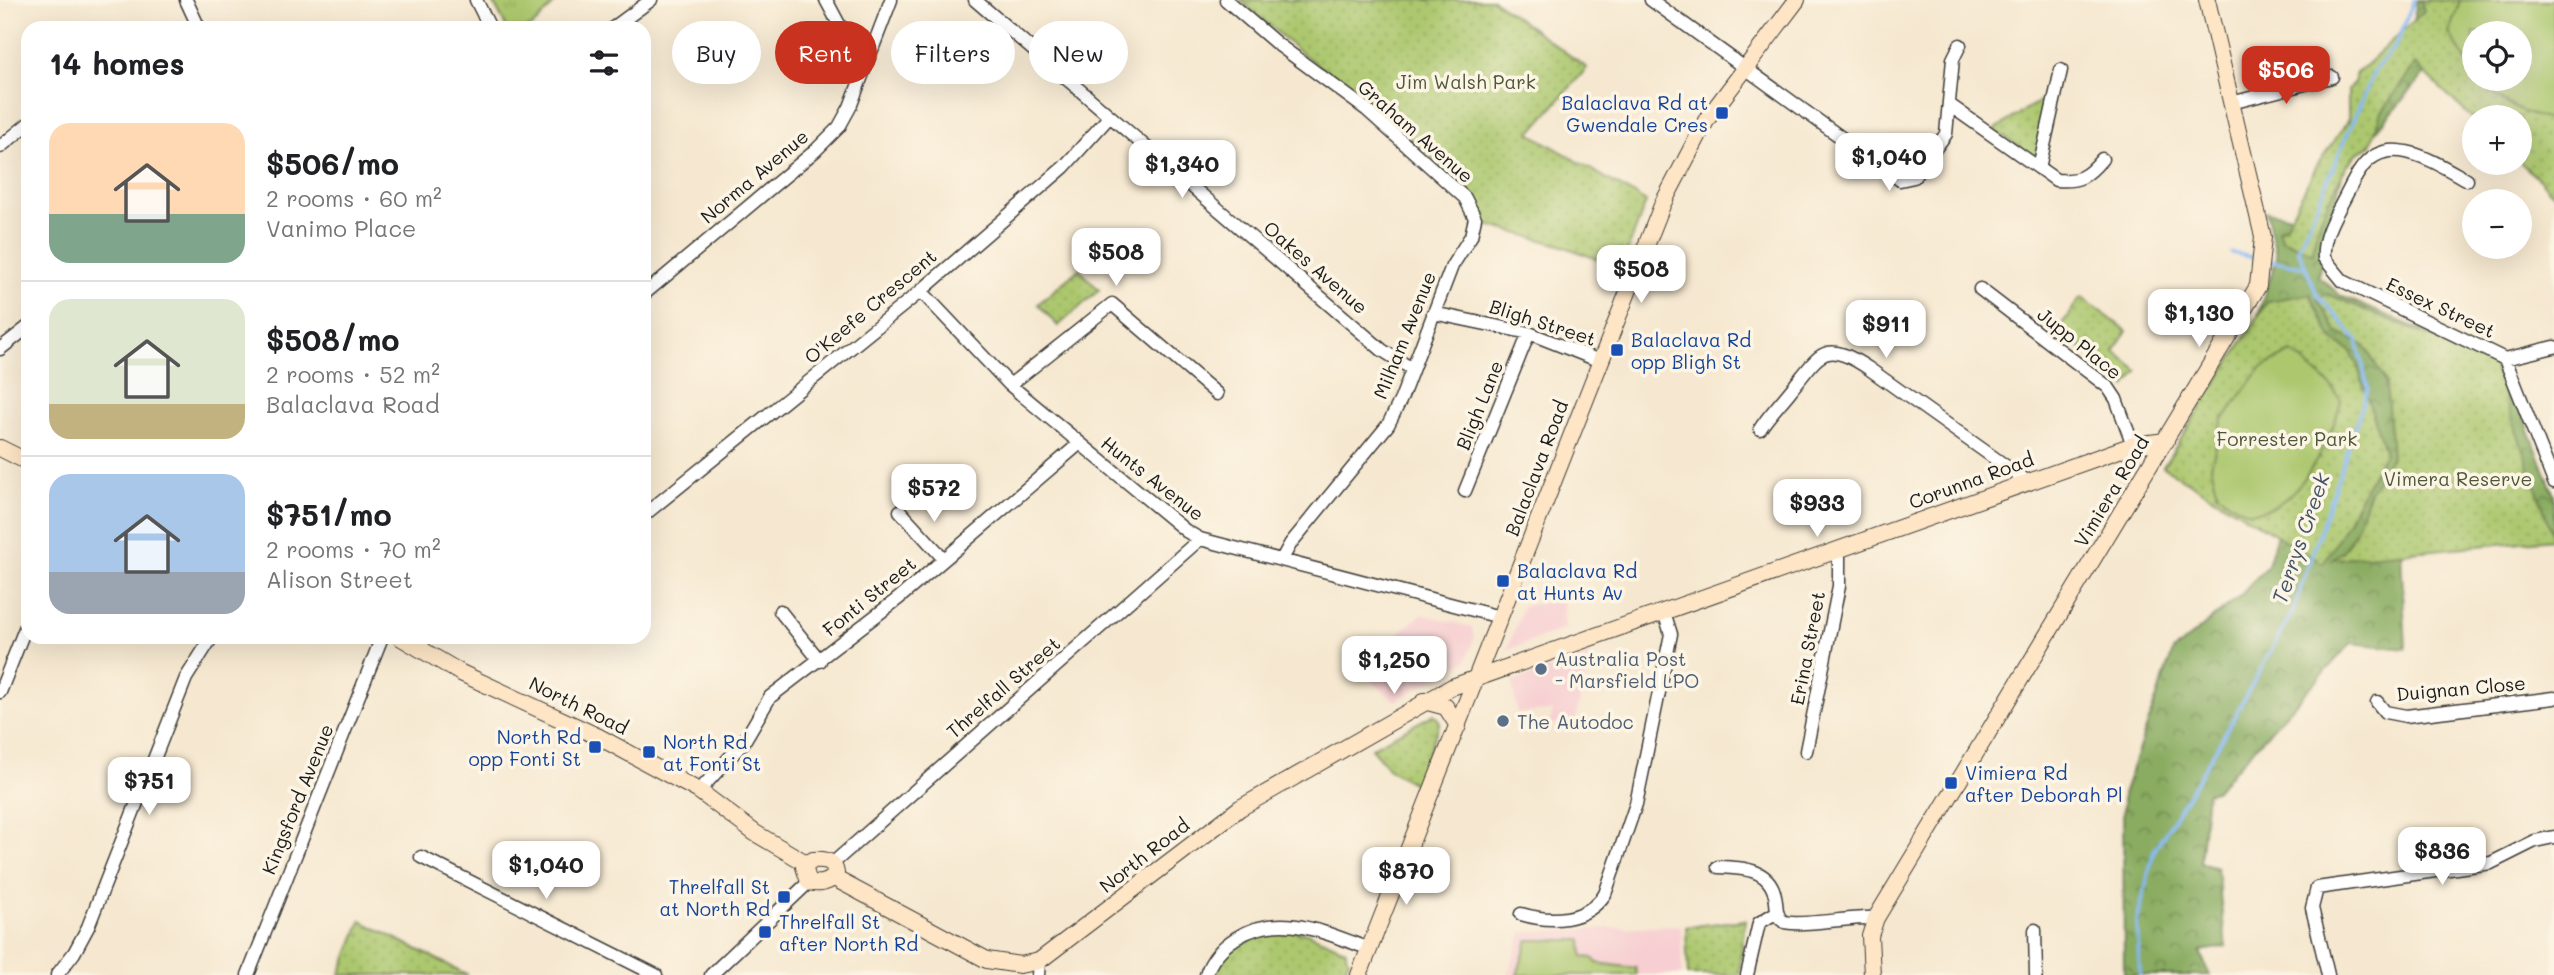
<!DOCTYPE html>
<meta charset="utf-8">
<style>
body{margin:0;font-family:Mali,sans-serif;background:#f2f2f2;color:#202124;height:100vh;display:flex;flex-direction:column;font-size:26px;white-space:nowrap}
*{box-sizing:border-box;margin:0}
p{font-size:23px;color:#757577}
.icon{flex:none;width:38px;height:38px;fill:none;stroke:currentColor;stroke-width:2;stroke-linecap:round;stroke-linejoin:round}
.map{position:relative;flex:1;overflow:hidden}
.side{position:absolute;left:21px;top:21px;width:630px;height:623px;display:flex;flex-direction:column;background:#fff;border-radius:21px;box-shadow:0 7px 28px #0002}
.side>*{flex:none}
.top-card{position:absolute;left:672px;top:21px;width:665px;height:63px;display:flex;gap:14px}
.buttons{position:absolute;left:2462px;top:21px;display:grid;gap:14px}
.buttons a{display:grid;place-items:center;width:70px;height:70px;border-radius:50%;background:#fff;box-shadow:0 7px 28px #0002;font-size:35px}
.price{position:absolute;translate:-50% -60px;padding:0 16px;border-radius:14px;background:#fff;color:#222;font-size:23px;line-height:46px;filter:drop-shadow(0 2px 4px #0008)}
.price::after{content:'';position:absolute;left:50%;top:42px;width:21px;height:16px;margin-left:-10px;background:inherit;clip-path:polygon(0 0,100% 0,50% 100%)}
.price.selected{background:#c8321e;color:#fff}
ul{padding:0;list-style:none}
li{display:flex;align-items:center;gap:21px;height:175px;padding:0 28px}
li+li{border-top:2px solid #e0e0e0}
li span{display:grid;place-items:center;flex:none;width:196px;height:140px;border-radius:21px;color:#555}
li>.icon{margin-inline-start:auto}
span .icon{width:84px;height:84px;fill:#fffc;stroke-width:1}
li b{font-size:30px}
h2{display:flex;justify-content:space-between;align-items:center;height:84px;padding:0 28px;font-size:30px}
.tag{padding:0 24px;border-radius:32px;background:#fff;box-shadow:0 7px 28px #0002;font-size:24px;line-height:63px}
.tag.selected{background:#c8321e;color:#fff}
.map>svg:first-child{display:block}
.built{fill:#f7cfd2}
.grass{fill:url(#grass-tufts);stroke:#647245;stroke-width:2}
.forest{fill:url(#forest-crowns);stroke:#52643e;stroke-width:2}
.park{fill:url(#park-dots);stroke:#647245;stroke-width:2;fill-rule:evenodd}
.pitch{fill:#acc76e;stroke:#647245;stroke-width:2}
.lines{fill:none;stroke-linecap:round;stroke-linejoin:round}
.stream{stroke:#87baf4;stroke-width:3.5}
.street-casing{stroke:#3d3b37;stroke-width:15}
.secondary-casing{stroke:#3d3b37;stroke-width:18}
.street{stroke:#fff;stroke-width:12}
.secondary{stroke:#fde5c5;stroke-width:16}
.transit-dot{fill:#1a4fb4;stroke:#fcf5e5;stroke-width:2.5}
.service-dot{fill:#5c6f8a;stroke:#fcf5e5;stroke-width:2.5}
.labels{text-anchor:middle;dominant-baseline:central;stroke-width:7;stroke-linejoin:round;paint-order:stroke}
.park-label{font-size:19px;fill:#4e5839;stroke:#fcf5e5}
.transit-label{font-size:19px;fill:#164399;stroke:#fcf5e5;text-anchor:start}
.street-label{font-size:19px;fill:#1c1c1c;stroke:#fcf5e5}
.service-label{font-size:19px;fill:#4e5e75;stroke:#fcf5e5;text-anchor:start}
.water-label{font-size:21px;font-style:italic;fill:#415368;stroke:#fcf5e5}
</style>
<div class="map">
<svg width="2554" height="975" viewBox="0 0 2554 975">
<defs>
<pattern id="grass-tufts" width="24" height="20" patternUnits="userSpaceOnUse" patternTransform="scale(1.75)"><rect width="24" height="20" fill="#acc76e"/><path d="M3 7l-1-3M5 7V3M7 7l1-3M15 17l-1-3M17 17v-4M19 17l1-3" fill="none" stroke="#93aa5f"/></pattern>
<pattern id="forest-crowns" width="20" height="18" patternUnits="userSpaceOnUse" patternTransform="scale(1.75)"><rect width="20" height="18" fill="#89ac61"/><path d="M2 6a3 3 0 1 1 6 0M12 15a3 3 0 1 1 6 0" fill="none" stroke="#6f8b4f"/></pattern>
<pattern id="park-dots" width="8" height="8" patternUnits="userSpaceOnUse" patternTransform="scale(1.75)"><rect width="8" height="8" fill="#acc76e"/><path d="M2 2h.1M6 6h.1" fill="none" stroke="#93aa5f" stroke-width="1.8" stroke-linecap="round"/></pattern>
</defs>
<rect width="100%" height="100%" fill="#fcf5e5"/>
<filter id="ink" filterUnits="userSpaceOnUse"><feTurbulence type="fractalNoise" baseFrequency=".0143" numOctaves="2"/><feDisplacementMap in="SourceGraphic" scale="14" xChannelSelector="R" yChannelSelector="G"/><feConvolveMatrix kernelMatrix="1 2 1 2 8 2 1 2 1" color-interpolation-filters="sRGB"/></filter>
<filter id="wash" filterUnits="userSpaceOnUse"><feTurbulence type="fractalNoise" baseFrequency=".00686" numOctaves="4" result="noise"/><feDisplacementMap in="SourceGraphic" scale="28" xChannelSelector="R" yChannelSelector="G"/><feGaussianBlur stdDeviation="1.57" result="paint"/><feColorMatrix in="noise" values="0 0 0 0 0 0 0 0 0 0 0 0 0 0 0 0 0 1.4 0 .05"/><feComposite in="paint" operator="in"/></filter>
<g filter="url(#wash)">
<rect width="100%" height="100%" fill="#f6e8d0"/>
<path class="built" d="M 1563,599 L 1565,629 L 1507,650 L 1523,606 Z
M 1422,614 L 1472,627 L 1474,638 L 1466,661 L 1395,701 L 1357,668 Z
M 1590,655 L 1575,722 L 1550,724 L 1552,711 L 1517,713 L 1512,682 Z
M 1681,925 L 1682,975 L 1508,975 L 1522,932 Z"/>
<path class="grass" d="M 492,0 L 558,0 L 531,28 L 507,28 Z"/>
<path class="forest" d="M 2417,0 L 2451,0 L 2445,50 L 2343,170 L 2318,276 L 2341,296 L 2504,365 L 2554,495 L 2554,536 L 2401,553 L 2406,649 L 2351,643 L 2215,791 L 2207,793 L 2200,863 L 2217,868 L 2226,947 L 2200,951 L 2209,975 L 2124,975 L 2123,794 L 2173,651 L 2242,594 L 2268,565 L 2284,510 L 2258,314 L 2277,258 L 2266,211 L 2292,216 L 2348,119 L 2356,73 L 2411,36 Z"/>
<path class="park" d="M 1240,0 L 1493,0 L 1587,68 L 1530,133 L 1646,202 L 1621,268 L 1560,245 L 1480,223 L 1471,197 L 1446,172 L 1373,105 L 1296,49 Z
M 2421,0 L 2554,0 L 2554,194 L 2520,162 L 2520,117 L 2474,117 L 2474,120 L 2415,64 L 2380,115 L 2371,145 C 2365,148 2357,152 2353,157 C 2339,177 2311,231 2313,253 L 2282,239 L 2278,229 L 2285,227 L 2317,165 L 2348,121 L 2348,89 L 2355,81 L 2355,75 L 2424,11 ZM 2474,33 L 2520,33 L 2520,79 L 2474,79 Z
M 2051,94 L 2036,158 L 1994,130 Z
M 1079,269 L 1099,290 L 1058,326 L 1038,304 Z
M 2310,294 L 2332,339 L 2351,352 L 2357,364 L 2385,453 C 2363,489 2347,528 2323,563 L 2163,467 L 2268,301 Z
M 2327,294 L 2493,363 L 2554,539 L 2332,559 L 2342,552 L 2356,530 L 2369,493 L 2392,455 L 2386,383 L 2365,346 L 2337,332 L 2317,298 Z
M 2081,297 L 2127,331 L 2114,351 L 2138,371 L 2126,387 L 2120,376 L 2057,331 Z
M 1434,714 L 1440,722 L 1416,785 L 1390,770 L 1371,748 Z
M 1745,920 L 1739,975 L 1688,975 L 1686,927 Z
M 361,921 L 468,975 L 340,975 Z
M 1280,929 L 1307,933 L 1345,949 L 1349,960 L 1343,975 L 1213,975 C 1225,945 1251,935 1280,929 Z"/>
<path class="pitch" d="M 2460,0 L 2554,0 L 2554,120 C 2523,116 2499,103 2479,79 L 2520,79 L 2520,33 L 2474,33 L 2474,73 L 2471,68 L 2449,33 Z
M 2292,352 L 2330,385 L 2341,401 C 2332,439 2297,512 2251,512 C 2241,512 2227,500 2218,494 L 2211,466 L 2222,421 L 2261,368 Z
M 1528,940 L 1582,940 L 1583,957 L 1593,958 L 1597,963 L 1636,968 L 1637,975 L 1517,975 Z"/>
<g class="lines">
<path class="stream" d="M 2231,253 L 2257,258
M 2264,259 L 2305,267
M 2140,975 L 2137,922 L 2154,851 L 2220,742 L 2293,611 L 2368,389 L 2357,340 L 2317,294 L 2298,249 L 2375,70 L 2396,45 L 2414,0"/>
</g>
</g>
<g filter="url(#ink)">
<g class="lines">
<g class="street-casing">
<path id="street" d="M 186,0 L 199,28
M 476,0 L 490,28
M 826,0 L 863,69
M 975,0 L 1382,350 L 1412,369
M 1226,0 L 1276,43 L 1367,110 L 1465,198 L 1475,218 L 1471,236 L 1452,266 L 1401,399 L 1388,425 L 1291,543 L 1282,559
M 1651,0 L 1900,180 L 1914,177 L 1946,134 L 1953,59 L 1960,45
M 613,28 L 651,0
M 2231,103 L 2332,77
M 1951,106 L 2056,180 C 2079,182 2087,177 2102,159
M 0,147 L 28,124
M 2039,168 L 2061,70
M 2467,180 C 2436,163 2388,130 2361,169 C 2353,180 2348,192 2342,203 C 2333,219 2322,239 2324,258 L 2343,281 L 2505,359 L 2554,482
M 1980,289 L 2108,387 L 2116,399 L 2133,445
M 921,291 L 1010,385 L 1186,531 L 1200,539 L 1500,617
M 644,294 L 815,151 L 839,127 L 850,107 L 891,0
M 1433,313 L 1529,333 L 1600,361
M 0,349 L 28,327
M 2505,359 L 2554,347
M 1010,385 L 1112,304 L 1217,394
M 1760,429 C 1769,415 1780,404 1791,390 C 1820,355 1823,338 1868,368 L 2028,482
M 1465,491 L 1529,333
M 900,511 L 944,559
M 644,515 L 921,291 L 1064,167 L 1110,116
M 780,611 L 820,661
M 421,647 L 425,637
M 0,692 L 28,621
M 2377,702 L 2385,712 L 2406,716 L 2554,698
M 1806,751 L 1839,586 L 1839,551
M 699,791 L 743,743 L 770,697 L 899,598 L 1079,444
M 421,857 L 656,975
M 832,864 L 1200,539
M 1718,867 C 1746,868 1773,869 1776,902 C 1777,909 1776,917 1783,921 C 1793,928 1857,916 1876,918
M 1521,914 C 1551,923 1586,922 1605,894 L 1636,804 L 1671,634 L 1664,612
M 2035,930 L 2036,975
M 57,975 L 74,953 L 88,927 L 186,678 L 212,637
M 248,975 L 382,637
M 711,975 L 809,882
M 1038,975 L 1039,961
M 1206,975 C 1211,959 1222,947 1236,938 C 1280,910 1325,933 1370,949
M 1747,975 L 1759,923 L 1777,912
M 2328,975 L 2312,908 L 2317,888 L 2491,863 L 2535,841 L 2554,837"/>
</g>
<g class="secondary-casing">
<path id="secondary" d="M 0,448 L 28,462
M 400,637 L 461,673 L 599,737 L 699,791 L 755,833 L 806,863
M 1424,701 L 1446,707 L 1458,726
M 813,860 C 824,859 834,860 836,873 C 831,883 819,885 809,882 L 804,867 Z
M 834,878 L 987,960 L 1020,965 L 1039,961 L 1240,808 L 1452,687 L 2133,445 L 2166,441
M 1359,975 L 1663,203 L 1707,119 L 1797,0
M 1872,975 L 1870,936 L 1876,918 L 2258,286 L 2263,237 L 2207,0"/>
</g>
<use href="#street" class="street"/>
<use href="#secondary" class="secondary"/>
</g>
</g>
<g class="transit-dot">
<rect x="1715" y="106" width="14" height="14" rx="3.5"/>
<rect x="1610" y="343" width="14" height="14" rx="3.5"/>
<rect x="1496" y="574" width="14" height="14" rx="3.5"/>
<rect x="588" y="740" width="14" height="14" rx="3.5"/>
<rect x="642" y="745" width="14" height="14" rx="3.5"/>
<rect x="1944" y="776" width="14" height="14" rx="3.5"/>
<rect x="777" y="890" width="14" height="14" rx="3.5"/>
<rect x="758" y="925" width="14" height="14" rx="3.5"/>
</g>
<g class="service-dot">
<circle cx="1541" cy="669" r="7"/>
<circle cx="1503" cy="721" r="7"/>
</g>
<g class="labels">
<g class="park-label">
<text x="1466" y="81">Jim Walsh Park</text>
<text x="2287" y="438">Forrester Park</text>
<text x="2458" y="478">Vimera Reserve</text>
</g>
<g class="transit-label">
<text x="1708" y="102" text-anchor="end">Balaclava Rd at<tspan x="1708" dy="22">Gwendale Cres</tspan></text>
<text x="1631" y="339">Balaclava Rd<tspan x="1631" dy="22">opp Bligh St</tspan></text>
<text x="1517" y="570">Balaclava Rd<tspan x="1517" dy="22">at Hunts Av</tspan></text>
<text x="581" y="736" text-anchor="end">North Rd<tspan x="581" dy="22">opp Fonti St</tspan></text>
<text x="663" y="741">North Rd<tspan x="663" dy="22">at Fonti St</tspan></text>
<text x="1965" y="772">Vimiera Rd<tspan x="1965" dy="22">after Deborah Pl</tspan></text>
<text x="770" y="886" text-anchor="end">Threlfall St<tspan x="770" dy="22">at North Rd</tspan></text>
<text x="779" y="921">Threlfall St<tspan x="779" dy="22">after North Rd</tspan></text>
</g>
<g class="street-label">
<text transform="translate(1416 131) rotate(41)">Graham Avenue</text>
<text transform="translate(754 176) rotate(-40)">Norma Avenue</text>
<text transform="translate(1316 267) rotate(41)">Oakes Avenue</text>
<text transform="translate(870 306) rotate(-40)">O'Keefe Crescent</text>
<text transform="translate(2441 307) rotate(25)">Essex Street</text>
<text transform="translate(1543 322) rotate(18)">Bligh Street</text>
<text transform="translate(1404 335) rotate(-68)">Milham Avenue</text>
<text transform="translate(2080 343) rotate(39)">Jupp Place</text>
<text transform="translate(1479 405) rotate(-68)">Bligh Lane</text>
<text transform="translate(1536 468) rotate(-69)">Balaclava Road</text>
<text transform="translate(1153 478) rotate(38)">Hunts Avenue</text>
<text transform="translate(1971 480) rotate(-20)">Corunna Road</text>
<text transform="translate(2111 491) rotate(-59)">Vimiera Road</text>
<text transform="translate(869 596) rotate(-39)">Fonti Street</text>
<text transform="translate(1807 648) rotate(-79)">Erina Street</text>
<text transform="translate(1003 687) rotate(-41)">Threlfall Street</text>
<text transform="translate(2461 688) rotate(-5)">Duignan Close</text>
<text transform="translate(579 705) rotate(26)">North Road</text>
<text transform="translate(297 799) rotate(-68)">Kingsford Avenue</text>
<text transform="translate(1144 855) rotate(-38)">North Road</text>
</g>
<g class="service-label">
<text x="1555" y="658">Australia Post<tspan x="1555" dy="22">- Marsfield LPO</tspan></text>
<text x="1517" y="721">The Autodoc</text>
</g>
<g class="water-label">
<text transform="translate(2300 538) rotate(-71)">Terrys Creek</text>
</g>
</g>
</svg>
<div class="buttons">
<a><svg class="icon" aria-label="locate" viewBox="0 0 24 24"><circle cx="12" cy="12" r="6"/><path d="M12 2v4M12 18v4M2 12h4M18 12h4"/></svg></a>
<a>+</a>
<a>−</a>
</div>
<b class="price selected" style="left:2286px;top:106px">$506</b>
<b class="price" style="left:1889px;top:193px">$1,040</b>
<b class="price" style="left:1182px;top:200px">$1,340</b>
<b class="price" style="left:1116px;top:288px">$508</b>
<b class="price" style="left:1641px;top:305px">$508</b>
<b class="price" style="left:2199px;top:349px">$1,130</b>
<b class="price" style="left:1886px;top:360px">$911</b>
<b class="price" style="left:934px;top:524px">$572</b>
<b class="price" style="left:1817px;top:539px">$933</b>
<b class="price" style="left:1394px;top:696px">$1,250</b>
<b class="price" style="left:149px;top:817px">$751</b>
<b class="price" style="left:2442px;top:887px">$836</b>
<b class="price" style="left:546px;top:901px">$1,040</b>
<b class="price" style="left:1406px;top:907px">$870</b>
<div class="top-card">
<a class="tag">Buy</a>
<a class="tag selected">Rent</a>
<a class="tag">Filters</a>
<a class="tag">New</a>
</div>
<section class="side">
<h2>14 homes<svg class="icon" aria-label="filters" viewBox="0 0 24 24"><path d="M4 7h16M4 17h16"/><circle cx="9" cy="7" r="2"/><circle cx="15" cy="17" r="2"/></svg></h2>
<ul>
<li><span style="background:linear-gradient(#ffd9b3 65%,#7fa58c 0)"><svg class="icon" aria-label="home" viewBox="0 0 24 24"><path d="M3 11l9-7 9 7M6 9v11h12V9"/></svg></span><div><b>$506/mo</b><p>2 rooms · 60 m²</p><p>Vanimo Place</p></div></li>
<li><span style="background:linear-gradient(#dfe7d0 75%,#c2b280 0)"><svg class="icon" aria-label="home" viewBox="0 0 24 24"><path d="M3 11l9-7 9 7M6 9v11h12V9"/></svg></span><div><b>$508/mo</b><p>2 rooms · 52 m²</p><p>Balaclava Road</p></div></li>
<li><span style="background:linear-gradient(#a9c7e8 70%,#9aa5b1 0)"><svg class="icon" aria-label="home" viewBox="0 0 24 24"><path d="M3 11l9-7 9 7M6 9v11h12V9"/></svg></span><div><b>$751/mo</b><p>2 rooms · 70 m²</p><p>Alison Street</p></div></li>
</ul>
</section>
</div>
